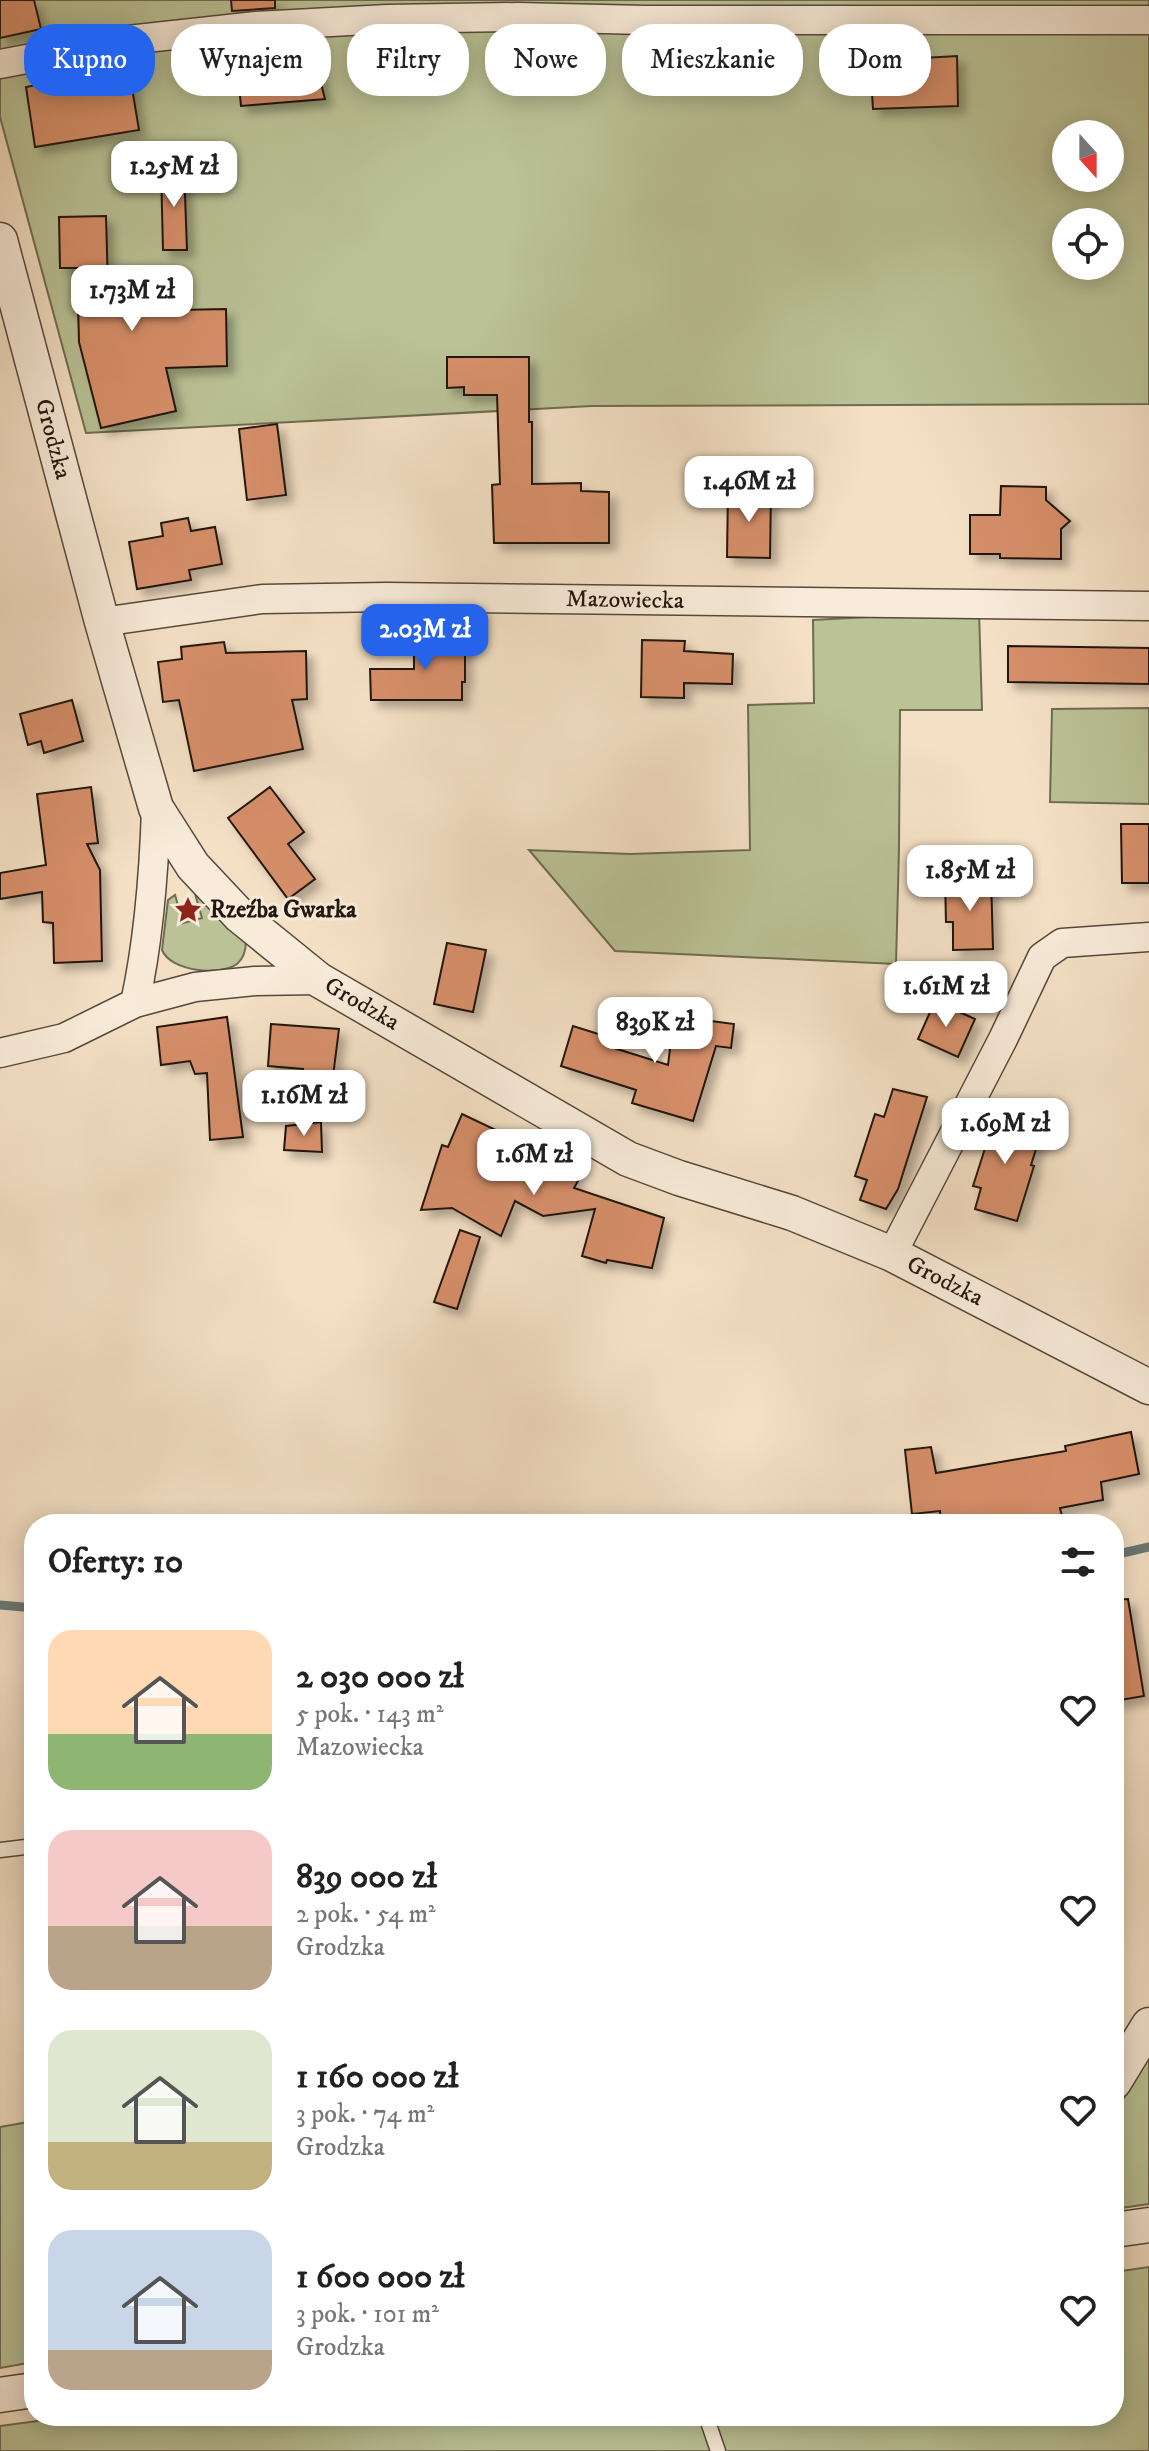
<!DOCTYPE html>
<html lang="pl">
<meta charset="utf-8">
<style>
body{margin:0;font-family:"IM FELL DW Pica",serif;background:#f6f6f6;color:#222;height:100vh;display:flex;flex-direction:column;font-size:30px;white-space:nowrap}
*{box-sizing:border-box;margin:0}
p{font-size:26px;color:#767676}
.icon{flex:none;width:44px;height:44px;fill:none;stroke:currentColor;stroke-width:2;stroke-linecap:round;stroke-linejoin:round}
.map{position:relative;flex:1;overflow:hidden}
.sheet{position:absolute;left:24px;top:1514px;width:1100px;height:912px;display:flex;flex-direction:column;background:#fff;border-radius:32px;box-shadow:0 4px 20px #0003}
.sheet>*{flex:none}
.guide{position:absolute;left:24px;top:24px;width:1102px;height:72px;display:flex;gap:16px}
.needle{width:52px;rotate:159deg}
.tools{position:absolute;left:1052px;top:120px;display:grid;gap:16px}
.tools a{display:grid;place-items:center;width:72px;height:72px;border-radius:50%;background:#fff;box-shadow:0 4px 20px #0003;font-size:40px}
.price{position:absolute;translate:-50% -68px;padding:0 18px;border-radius:16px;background:#fff;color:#222;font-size:26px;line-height:52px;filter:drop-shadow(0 2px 4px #0008)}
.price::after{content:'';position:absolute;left:50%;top:48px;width:24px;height:18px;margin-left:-12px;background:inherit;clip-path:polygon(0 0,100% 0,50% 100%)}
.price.active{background:#2563eb;color:#fff}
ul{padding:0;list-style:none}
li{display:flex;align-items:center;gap:24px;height:200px;padding:0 24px}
li span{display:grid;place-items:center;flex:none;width:224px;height:160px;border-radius:24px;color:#555}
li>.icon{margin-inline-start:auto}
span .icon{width:96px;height:96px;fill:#fffc;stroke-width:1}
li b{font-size:34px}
h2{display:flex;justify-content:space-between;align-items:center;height:96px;padding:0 24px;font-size:34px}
.tag{padding:0 28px;border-radius:32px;background:#fff;box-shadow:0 4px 20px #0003;font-size:28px;line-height:72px}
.tag.active{background:#2563eb;color:#fff}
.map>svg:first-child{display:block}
.green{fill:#bac296;stroke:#6e6c52;stroke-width:2;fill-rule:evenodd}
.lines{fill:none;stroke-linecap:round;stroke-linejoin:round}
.stream{stroke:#6c7976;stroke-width:9}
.building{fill:#d68f6a;stroke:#22160e;stroke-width:2;filter:url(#shadow)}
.service-casing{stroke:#56483c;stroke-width:17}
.minor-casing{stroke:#56483c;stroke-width:31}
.tertiary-casing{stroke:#56483c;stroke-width:37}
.service{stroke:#f8ebd9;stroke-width:14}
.minor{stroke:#f8ebd9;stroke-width:28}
.tertiary{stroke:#f8ebd9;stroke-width:34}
.labels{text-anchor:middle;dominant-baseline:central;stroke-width:6;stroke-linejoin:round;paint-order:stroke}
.street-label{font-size:24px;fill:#22160e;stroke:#f8ebd9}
.poi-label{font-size:24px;font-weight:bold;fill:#22160e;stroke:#f8ebd9;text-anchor:start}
</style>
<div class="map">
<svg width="1149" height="2451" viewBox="0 0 1149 2451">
<defs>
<filter id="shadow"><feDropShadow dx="7" dy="7" stdDeviation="4" flood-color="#0004"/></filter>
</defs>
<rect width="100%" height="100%" fill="#f4e0c5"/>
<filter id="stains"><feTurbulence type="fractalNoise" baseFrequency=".0025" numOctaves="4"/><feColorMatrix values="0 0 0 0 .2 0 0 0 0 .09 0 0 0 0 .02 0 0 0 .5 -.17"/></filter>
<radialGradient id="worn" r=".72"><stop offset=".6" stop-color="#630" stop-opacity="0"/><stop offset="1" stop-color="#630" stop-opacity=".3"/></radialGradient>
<path class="green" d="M 0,0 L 1149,0 L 1149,404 L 592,406 L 86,433 L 0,117 ZM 1066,134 L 1110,134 L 1110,178 L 1066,178 ZM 1066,222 L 1110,222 L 1110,266 L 1066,266 Z
M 979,611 L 982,710 L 900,710 L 899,848 L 896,964 L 615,951 L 529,850 L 630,854 L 750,850 L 748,705 L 814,703 L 813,620 Z
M 1149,708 L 1149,804 L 1050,802 L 1052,709 Z
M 194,890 L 246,941 C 246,950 244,958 237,964 C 220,976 171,972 162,950 L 168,900 L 175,895 L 183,923 L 202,918 Z
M 1149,2057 L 1149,2204 L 1114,2209 L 1114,2114 Z
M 34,2121 L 34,2362 L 0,2368 L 0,2127 Z
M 1149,2267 L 1149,2451 L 0,2451 L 0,2426 L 75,2416 L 1114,2416 L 1114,2272 Z"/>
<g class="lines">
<path class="stream" d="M 1114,1555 L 1149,1547
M 0,1605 L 34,1608"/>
</g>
<path class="building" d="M 0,0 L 34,0 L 41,29 L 0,38 Z
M 231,0 L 275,0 L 275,8 L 232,11 Z
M 310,41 L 325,99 L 241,106 L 235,45 Z
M 957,56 L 958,106 L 873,109 L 870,61 Z
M 106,80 L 108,86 L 131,82 L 139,130 L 35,147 L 26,87 L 42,84 Z
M 184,167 L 187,250 L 163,250 L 161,168 Z
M 106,216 L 108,288 L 126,287 L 129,311 L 226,309 L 227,366 L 166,368 L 176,411 L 101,428 L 79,342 L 77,268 L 60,268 L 59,217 Z
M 447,357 L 529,357 L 529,422 L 532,422 L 532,484 L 581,483 L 581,491 L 609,492 L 609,543 L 494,543 L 492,485 L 500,484 L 497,395 L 464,395 L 464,387 L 447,388 Z
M 277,424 L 286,495 L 247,500 L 239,429 Z
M 1001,486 L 1046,487 L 1046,500 L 1070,521 L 1061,529 L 1061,559 L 1000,558 L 1000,554 L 970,554 L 970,515 L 1000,515 Z
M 728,490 L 771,491 L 770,558 L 727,557 Z
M 188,518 L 191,531 L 215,527 L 222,564 L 189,570 L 191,580 L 137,589 L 129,542 L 163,536 L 161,523 Z
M 414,635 L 465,635 L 465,682 L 462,682 L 462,700 L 371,700 L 370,669 L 414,669 Z
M 642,640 L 685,641 L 684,651 L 733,654 L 732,684 L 684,683 L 684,698 L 641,697 Z
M 224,642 L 226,653 L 306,651 L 307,699 L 292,700 L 303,749 L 194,771 L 179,700 L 163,702 L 158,662 L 182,659 L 181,647 Z
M 1008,646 L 1149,648 L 1149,684 L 1008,682 Z
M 72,700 L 83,741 L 44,753 L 41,741 L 28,745 L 20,714 Z
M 91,787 L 98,843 L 87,844 L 100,870 L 102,961 L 54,963 L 53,923 L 43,922 L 42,892 L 0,899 L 0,873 L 46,865 L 37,794 Z
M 270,787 L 304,832 L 288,844 L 315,879 L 288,899 L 228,818 Z
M 1121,824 L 1149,824 L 1149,883 L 1122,883 Z
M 991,877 L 993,949 L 953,950 L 953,922 L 946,922 L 945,879 Z
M 447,943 L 486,950 L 473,1012 L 434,1004 Z
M 935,1001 L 975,1019 L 958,1057 L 918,1039 Z
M 674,1016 L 734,1024 L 731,1048 L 716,1046 L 693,1121 L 632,1103 L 636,1090 L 561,1066 L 573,1026 L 614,1039 L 611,1047 L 668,1065 Z
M 227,1017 L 243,1137 L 210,1140 L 207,1073 L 195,1074 L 190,1061 L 161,1065 L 157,1027 Z
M 271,1024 L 339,1029 L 330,1100 L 308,1098 L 303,1069 L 268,1066 Z
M 893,1089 L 927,1097 L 898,1189 L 886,1209 L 860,1200 L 867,1180 L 855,1176 L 875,1114 L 884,1117 Z
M 987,1112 L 1042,1130 L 1031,1165 L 1034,1166 L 1017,1221 L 975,1209 L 981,1188 L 973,1186 L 988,1139 L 979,1136 Z
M 462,1114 L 502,1133 L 487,1165 L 534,1158 L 578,1181 L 574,1188 L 664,1218 L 652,1268 L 607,1260 L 606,1263 L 582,1256 L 595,1209 L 543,1216 L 515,1201 L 501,1236 L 452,1208 L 421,1210 L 442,1145 L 448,1147 Z
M 321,1122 L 322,1152 L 284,1150 L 286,1126 Z
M 460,1230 L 480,1237 L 457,1309 L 434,1302 Z
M 1131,1432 L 1139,1474 L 1101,1482 L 1103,1500 L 1060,1508 L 1064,1524 L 941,1524 L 940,1511 L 912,1514 L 905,1450 L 931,1447 L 936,1473 L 1066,1451 L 1065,1446 Z
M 1128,1599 L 1144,1696 L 1114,1701 L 1114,1600 Z"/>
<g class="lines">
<g class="service-casing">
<path id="service" d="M 0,1850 L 34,1846
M 706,2416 L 718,2451"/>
</g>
<g class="minor-casing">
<path id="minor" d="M 0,64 L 128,40 L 256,26 L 387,19 L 517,17 L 645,20 L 1149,20
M 102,622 L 262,599 L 387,597 L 1149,606
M 135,1003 C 149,939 154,873 156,808
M 0,1053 L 64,1038 L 135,1003 L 195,987 L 255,981 L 319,980
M 892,1254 L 1003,1039 L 1042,957 L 1062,943 L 1149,937"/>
</g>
<g class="tertiary-casing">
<path id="tertiary" d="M 0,240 L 102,622 L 156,808 L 193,866 L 240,916 L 319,980 L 628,1159 L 679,1178 L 792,1213 L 892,1254 L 1149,1387
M 1114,2082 L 1149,2025
M 1114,2230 L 1149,2225
M 0,2395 L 34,2390"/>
</g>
<use href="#service" class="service"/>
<use href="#minor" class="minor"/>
<use href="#tertiary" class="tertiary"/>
</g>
<defs>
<g id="sight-bare" transform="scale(2.16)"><path d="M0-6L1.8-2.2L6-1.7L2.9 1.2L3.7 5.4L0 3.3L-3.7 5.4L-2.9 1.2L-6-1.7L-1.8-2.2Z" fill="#8f2418" stroke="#f8ebd9" stroke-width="2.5" paint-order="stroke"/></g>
</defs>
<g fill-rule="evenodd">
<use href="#sight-bare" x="188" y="910"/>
</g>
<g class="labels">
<g class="street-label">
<text transform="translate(53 439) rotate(75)">Grodzka</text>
<text transform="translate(625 600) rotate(1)">Mazowiecka</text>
<text transform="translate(362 1004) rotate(30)">Grodzka</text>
<text transform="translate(945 1281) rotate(27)">Grodzka</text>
</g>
<g class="poi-label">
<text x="210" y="910">Rzeźba Gwarka</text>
</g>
</g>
<rect width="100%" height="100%" filter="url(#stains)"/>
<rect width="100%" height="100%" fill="url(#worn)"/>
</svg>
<div class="tools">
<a><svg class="needle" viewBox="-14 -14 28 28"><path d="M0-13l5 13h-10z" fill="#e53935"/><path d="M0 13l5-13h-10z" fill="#767676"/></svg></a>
<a><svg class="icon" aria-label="locate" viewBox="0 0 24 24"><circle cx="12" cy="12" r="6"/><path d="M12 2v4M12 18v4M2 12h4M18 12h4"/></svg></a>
</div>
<b class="price" style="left:174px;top:209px">1.25M zł</b>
<b class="price" style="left:132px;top:333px">1.73M zł</b>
<b class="price" style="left:749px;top:524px">1.46M zł</b>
<b class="price active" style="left:425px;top:672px">2.03M zł</b>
<b class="price" style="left:970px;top:913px">1.85M zł</b>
<b class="price" style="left:946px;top:1029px">1.61M zł</b>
<b class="price" style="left:655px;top:1065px">839K zł</b>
<b class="price" style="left:304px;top:1138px">1.16M zł</b>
<b class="price" style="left:1005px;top:1166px">1.69M zł</b>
<b class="price" style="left:534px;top:1197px">1.6M zł</b>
<div class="guide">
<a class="tag active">Kupno</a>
<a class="tag">Wynajem</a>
<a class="tag">Filtry</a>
<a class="tag">Nowe</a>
<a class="tag">Mieszkanie</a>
<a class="tag">Dom</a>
</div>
<section class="sheet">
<h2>Oferty: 10<svg class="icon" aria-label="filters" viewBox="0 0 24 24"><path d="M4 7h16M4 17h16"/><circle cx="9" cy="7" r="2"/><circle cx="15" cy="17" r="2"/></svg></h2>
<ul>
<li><span style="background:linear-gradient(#ffd9b3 65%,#8fb573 0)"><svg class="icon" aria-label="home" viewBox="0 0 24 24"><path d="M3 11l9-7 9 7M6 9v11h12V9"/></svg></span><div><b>2 030 000 zł</b><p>5 pok. · 143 m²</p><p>Mazowiecka</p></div><svg class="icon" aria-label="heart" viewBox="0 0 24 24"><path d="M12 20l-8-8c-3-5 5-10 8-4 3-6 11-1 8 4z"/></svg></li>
<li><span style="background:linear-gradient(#f6c9c9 60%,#b9a48a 0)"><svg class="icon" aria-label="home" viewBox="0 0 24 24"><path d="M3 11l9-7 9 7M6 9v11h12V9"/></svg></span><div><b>839 000 zł</b><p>2 pok. · 54 m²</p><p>Grodzka</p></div><svg class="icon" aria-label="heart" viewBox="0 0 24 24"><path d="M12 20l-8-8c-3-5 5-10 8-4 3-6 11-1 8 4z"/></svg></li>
<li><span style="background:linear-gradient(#dfe7d0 70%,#c2b280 0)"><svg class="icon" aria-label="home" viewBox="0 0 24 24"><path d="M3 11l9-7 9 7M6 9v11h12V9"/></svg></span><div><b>1 160 000 zł</b><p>3 pok. · 74 m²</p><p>Grodzka</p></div><svg class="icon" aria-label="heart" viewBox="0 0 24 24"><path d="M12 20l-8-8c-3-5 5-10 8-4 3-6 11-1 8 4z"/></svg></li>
<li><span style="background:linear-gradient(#c9d6e8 75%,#b9a48a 0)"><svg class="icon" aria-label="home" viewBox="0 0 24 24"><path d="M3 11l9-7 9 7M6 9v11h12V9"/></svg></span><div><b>1 600 000 zł</b><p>3 pok. · 101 m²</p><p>Grodzka</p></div><svg class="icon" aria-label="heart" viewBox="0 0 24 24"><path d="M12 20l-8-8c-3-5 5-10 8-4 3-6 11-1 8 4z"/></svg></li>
</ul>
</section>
</div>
